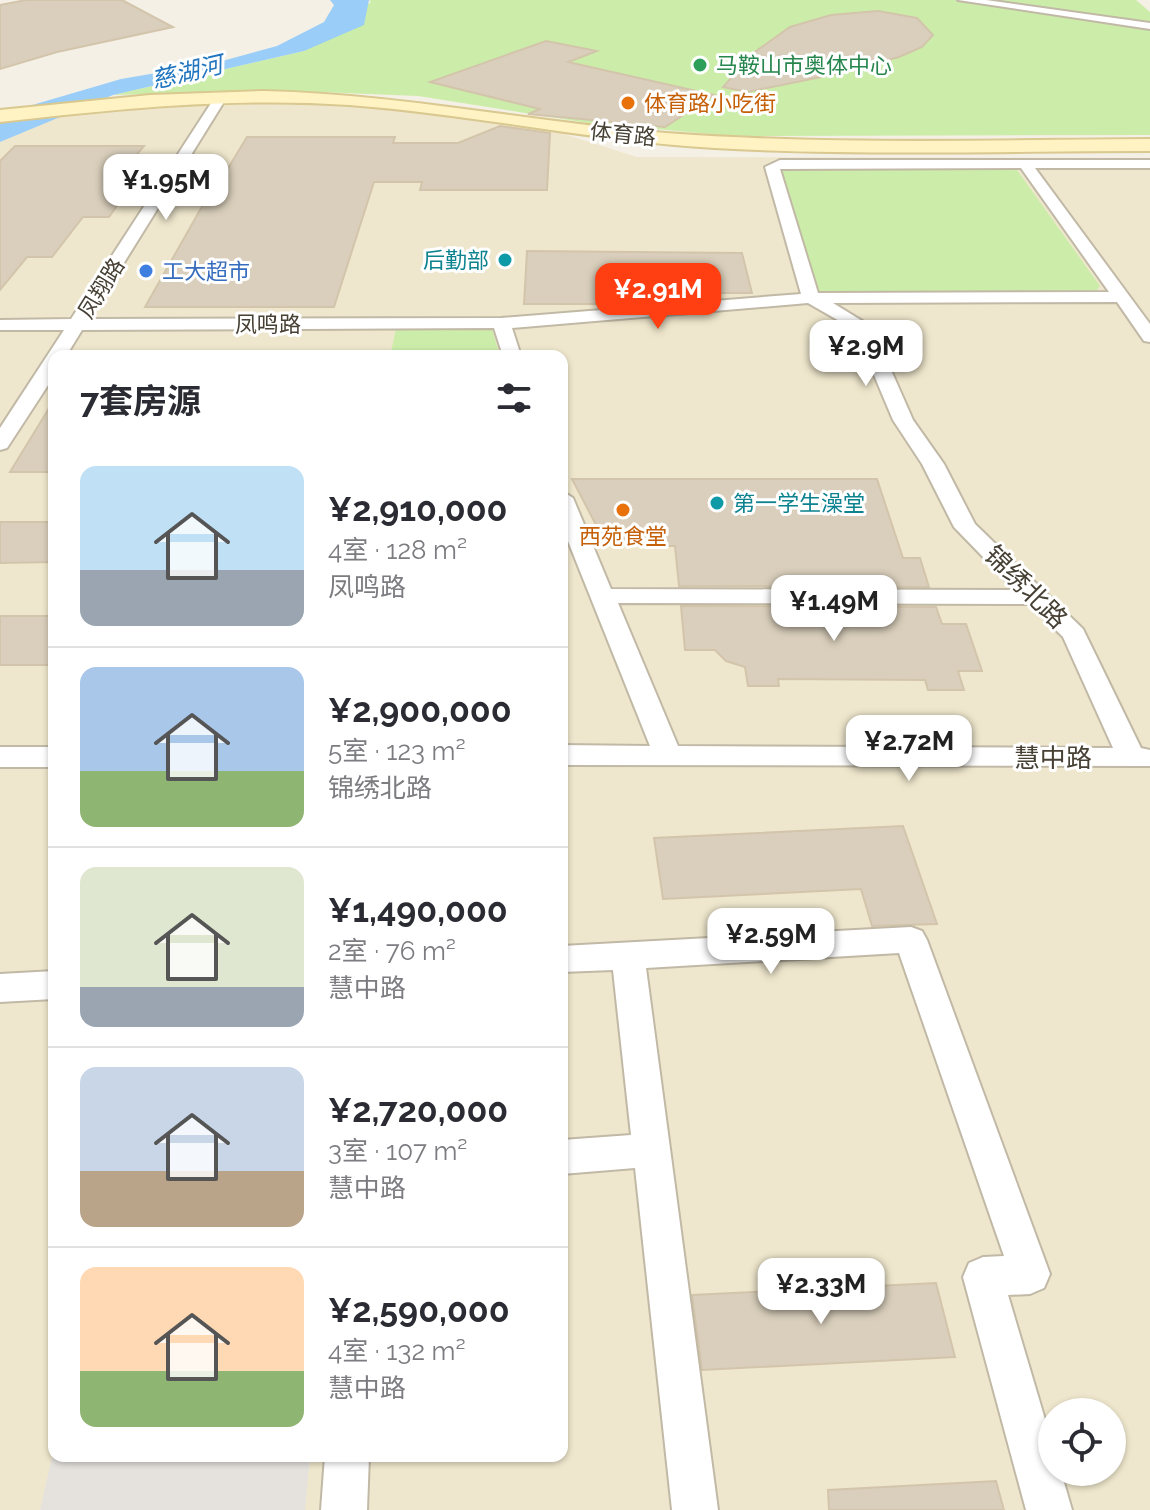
<!DOCTYPE html>
<html lang="zh">
<meta charset="utf-8">
<style>
body{margin:0;font-family:Raleway,"Noto Sans SC",sans-serif;background:#f7f7f7;color:#2b2b33;height:100vh;display:flex;flex-direction:column;font-size:30px;white-space:nowrap}
*{box-sizing:border-box;margin:0}
p{font-size:26px;color:#7c7c81}
.icon{flex:none;width:44px;height:44px;fill:none;stroke:currentColor;stroke-width:2;stroke-linecap:round;stroke-linejoin:round}
.map{position:relative;flex:1;overflow:hidden}
.drawer{position:absolute;left:48px;top:350px;width:520px;height:1112px;display:flex;flex-direction:column;background:#fff;border-radius:16px;box-shadow:0 2px 6px #0004}
.drawer>*{flex:none}
.tools{position:absolute;left:1038px;top:1398px;display:grid;gap:16px}
.tools a{display:grid;place-items:center;width:88px;height:88px;border-radius:50%;background:#fff;box-shadow:0 2px 6px #0004;font-size:40px}
.price{position:absolute;translate:-50% -68px;padding:0 18px;border-radius:16px;background:#fff;color:#222;font-size:26px;line-height:52px;filter:drop-shadow(0 2px 4px #0008)}
.price::after{content:'';position:absolute;left:50%;top:48px;width:24px;height:18px;margin-left:-12px;background:inherit;clip-path:polygon(0 0,100% 0,50% 100%)}
.price.active{background:#ff3e11;color:#fff}
ul{padding:0;list-style:none}
li{display:flex;align-items:center;gap:24px;height:200px;padding:0 32px}
li+li{border-top:2px solid #e1e1e2}
li span{display:grid;place-items:center;flex:none;width:224px;height:160px;border-radius:16px;color:#555}
li>.icon{margin-inline-start:auto}
span .icon{width:96px;height:96px;fill:#fffc;stroke-width:1}
li b{font-size:34px}
h2{display:flex;justify-content:space-between;align-items:center;height:96px;padding:0 32px;font-size:34px}
.map>svg:first-child{display:block}
.education{fill:#efe7cd;fill-rule:evenodd}
.green{fill:#cceda9}
.parking{fill:#e5e2de}
.water{fill:#9acef8}
.building{fill:#dacfbc;stroke:#d3c5ab;stroke-width:2}
.lines{fill:none;stroke-linecap:round;stroke-linejoin:round}
.street-casing{stroke:#c1b9a6;stroke-width:4}
.secondary-casing{stroke:#d9c88f;stroke-width:4}
.street{fill:#fff;fill-rule:evenodd}
.secondary{fill:#fff3c4;fill-rule:evenodd}
.leisure-dot{fill:#2e9e5b;stroke:#fff;stroke-width:3}
.food-dot{fill:#e8710a;stroke:#fff;stroke-width:3}
.culture-dot{fill:#0f9aa8;stroke:#fff;stroke-width:3}
.shop-dot{fill:#3f7fe0;stroke:#fff;stroke-width:3}
.labels{text-anchor:middle;dominant-baseline:central;stroke-width:6;stroke-linejoin:round;paint-order:stroke}
.far-leisure-label{font-size:22px;fill:#27864d;stroke:#fff;text-anchor:start}
.far-food-label{font-size:22px;fill:#c56008;stroke:#fff;text-anchor:start}
.far-street-label{font-size:22px;fill:#474034;stroke:#fff}
.far-culture-label{font-size:22px;fill:#0d838f;stroke:#fff;text-anchor:end}
.far-shop-label{font-size:22px;fill:#366cbe;stroke:#fff;text-anchor:start}
.far-water-label{font-size:24px;font-style:italic;fill:#2276bf;stroke:#fff}
.street-label{font-size:26px;fill:#474034;stroke:#fff}
</style>
<div class="map">
<svg width="1150" height="1510" viewBox="0 0 1150 1510">
<rect width="100%" height="100%" fill="#f4f0e5"/>
<path class="education" d="M 168,101 L 379,102 L 529,123 L 637,157 L 1150,158 L 1150,1510 L 0,1510 L 0,118 ZM 54,356 L 562,356 L 562,1456 L 54,1456 ZM 1052,1412 L 1112,1412 L 1112,1472 L 1052,1472 Z"/>
<path class="green" d="M 369,0 L 1136,0 L 1150,12 L 1150,135 L 734,136 L 588,123 L 418,96 L 268,90 L 113,95 L 304,51 L 371,2 Z
M 1015,167 L 1100,286 L 1096,291 L 822,293 L 817,290 L 779,168 Z
M 396,329 L 492,329 L 500,356 L 390,356 Z"/>
<path class="parking" d="M 54,1448 L 54,1456 L 310,1456 L 305,1510 L 40,1510 Z"/>
<path class="water" d="M 330,0 L 369,0 L 364,25 L 304,51 L 113,95 L 0,142 L 0,118 L 29,106 L 121,79 L 215,63 L 277,46 L 324,22 L 334,5 Z"/>
<path class="building" d="M 26,0 L 122,0 L 173,27 L 57,52 L 0,69 L 0,5 Z
M 878,11 L 917,18 L 933,35 L 922,47 L 899,57 L 836,74 L 747,92 L 723,87 L 752,54 L 790,27 L 831,15 Z
M 546,41 L 597,51 L 568,62 L 714,95 L 665,127 L 528,114 L 540,109 L 430,82 Z
M 500,126 L 550,133 L 547,190 L 420,190 L 422,182 L 374,182 L 334,307 L 145,307 L 204,203 L 207,203 L 247,137 L 395,137 L 393,143 L 458,143 Z
M 15,146 L 144,146 L 128,165 L 146,165 L 109,217 L 83,217 L 52,257 L 27,257 L 0,290 L 0,161 Z
M 527,251 L 742,253 L 752,293 L 688,293 L 689,300 L 653,300 L 654,303 L 645,304 L 524,304 Z
M 54,400 L 54,472 L 10,472 Z
M 572,479 L 877,479 L 903,558 L 920,558 L 929,587 L 679,586 L 675,546 L 647,546 L 647,542 L 605,542 Z
M 0,522 L 54,522 L 54,562 L 0,563 Z
M 681,606 L 936,607 L 942,624 L 966,624 L 982,671 L 958,671 L 964,690 L 928,690 L 925,680 L 778,679 L 779,686 L 748,686 L 745,667 L 726,661 L 715,650 L 685,650 Z
M 0,616 L 54,616 L 54,665 L 0,665 Z
M 903,826 L 937,924 L 872,926 L 861,889 L 663,899 L 654,838 Z
M 936,1283 L 955,1357 L 702,1370 L 692,1295 Z
M 996,1481 L 1004,1510 L 829,1510 L 828,1490 Z"/>
<g class="lines">
<g class="street-casing">
<path id="street" d="M 958,0 L 986,0 L 1150,23 L 1150,29 Z
M 221,93 L 227,97 L 89,319 L 501,318 L 801,294 L 765,167 L 780,160 L 1150,160 L 1150,168 L 1035,168 L 1150,324 L 1150,342 L 1144,341 L 1117,302 L 833,303 L 872,327 L 913,420 L 944,464 L 975,524 L 1083,629 L 1141,748 L 1150,750 L 1150,766 L 562,765 L 562,745 L 650,746 L 562,526 L 562,491 L 573,498 L 611,589 L 1015,590 L 954,527 L 922,464 L 893,420 L 855,330 L 808,303 L 512,328 L 521,356 L 503,356 L 494,328 L 82,330 L 66,356 L 54,356 L 54,376 L 7,448 L 0,450 L 0,428 L 64,330 L 0,330 L 0,320 L 71,319 L 215,97 ZM 1021,168 L 1109,292 L 818,293 L 780,169 ZM 618,603 L 1030,604 L 1063,637 L 1113,748 L 678,746 Z
M 0,747 L 54,747 L 54,767 L 0,767 Z
M 911,927 L 922,931 L 927,940 L 1050,1274 L 1044,1288 L 1030,1294 L 1008,1295 L 1052,1443 L 1052,1472 L 1061,1472 L 1072,1510 L 1026,1510 L 963,1277 L 969,1263 L 983,1257 L 1004,1256 L 899,953 L 646,968 L 718,1510 L 672,1510 L 635,1168 L 562,1174 L 562,1140 L 631,1135 L 613,970 L 562,972 L 562,946 Z
M 54,971 L 54,999 L 0,1002 L 0,974 Z
M 325,1456 L 369,1456 L 367,1510 L 321,1510 Z"/>
</g>
<g class="secondary-casing">
<path id="secondary" d="M 263,91 C 399,94 531,122 666,133 C 827,145 989,140 1150,139 L 1150,151 C 1005,151 860,156 715,148 C 592,141 472,114 349,105 C 232,97 117,109 0,122 L 0,110 L 150,95 Z"/>
</g>
<use href="#street" class="street"/>
<use href="#secondary" class="secondary"/>
</g>
<circle class="leisure-dot" cx="700" cy="65" r="8"/>
<g class="food-dot">
<circle cx="628" cy="103" r="8"/>
<circle cx="623" cy="510" r="8"/>
</g>
<g class="culture-dot">
<circle cx="505" cy="260" r="8"/>
<circle cx="717" cy="503" r="8"/>
</g>
<circle class="shop-dot" cx="146" cy="271" r="8"/>
<g class="labels">
<g class="far-leisure-label">
<text x="716" y="65">马鞍山市奥体中心</text>
</g>
<g class="far-food-label">
<text x="644" y="103">体育路小吃街</text>
<text x="623" y="536" text-anchor="middle">西苑食堂</text>
</g>
<g class="far-street-label">
<text transform="translate(623 134) rotate(6)">体育路</text>
<text transform="translate(101 288) rotate(-58)">凤翔路</text>
<text x="268" y="324">凤鸣路</text>
</g>
<g class="far-culture-label">
<text x="489" y="260">后勤部</text>
<text x="733" y="503" text-anchor="start">第一学生澡堂</text>
</g>
<g class="far-shop-label">
<text x="162" y="271">工大超市</text>
</g>
<g class="far-water-label">
<text transform="translate(187 72) rotate(-13)">慈湖河</text>
</g>
<g class="street-label">
<text transform="translate(1026 587) rotate(45)">锦绣北路</text>
<text x="1053" y="758">慧中路</text>
</g>
</g>
</svg>
<div class="tools">
<a><svg class="icon" aria-label="locate" viewBox="0 0 24 24"><circle cx="12" cy="12" r="6"/><path d="M12 2v4M12 18v4M2 12h4M18 12h4"/></svg></a>
</div>
<b class="price" style="left:166px;top:222px">¥1.95M</b>
<b class="price active" style="left:658px;top:331px">¥2.91M</b>
<b class="price" style="left:866px;top:388px">¥2.9M</b>
<b class="price" style="left:834px;top:643px">¥1.49M</b>
<b class="price" style="left:909px;top:783px">¥2.72M</b>
<b class="price" style="left:771px;top:976px">¥2.59M</b>
<b class="price" style="left:821px;top:1326px">¥2.33M</b>
<section class="drawer">
<h2>7套房源<svg class="icon" aria-label="filters" viewBox="0 0 24 24"><path d="M4 7h16M4 17h16"/><circle cx="9" cy="7" r="2"/><circle cx="15" cy="17" r="2"/></svg></h2>
<ul>
<li><span style="background:linear-gradient(#bfe0f5 65%,#9aa5b1 0)"><svg class="icon" aria-label="home" viewBox="0 0 24 24"><path d="M3 11l9-7 9 7M6 9v11h12V9"/></svg></span><div><b>¥2,910,000</b><p>4室 · 128 m²</p><p>凤鸣路</p></div></li>
<li><span style="background:linear-gradient(#a9c7e8 65%,#8fb573 0)"><svg class="icon" aria-label="home" viewBox="0 0 24 24"><path d="M3 11l9-7 9 7M6 9v11h12V9"/></svg></span><div><b>¥2,900,000</b><p>5室 · 123 m²</p><p>锦绣北路</p></div></li>
<li><span style="background:linear-gradient(#dfe7d0 75%,#9aa5b1 0)"><svg class="icon" aria-label="home" viewBox="0 0 24 24"><path d="M3 11l9-7 9 7M6 9v11h12V9"/></svg></span><div><b>¥1,490,000</b><p>2室 · 76 m²</p><p>慧中路</p></div></li>
<li><span style="background:linear-gradient(#c9d6e8 65%,#b9a48a 0)"><svg class="icon" aria-label="home" viewBox="0 0 24 24"><path d="M3 11l9-7 9 7M6 9v11h12V9"/></svg></span><div><b>¥2,720,000</b><p>3室 · 107 m²</p><p>慧中路</p></div></li>
<li><span style="background:linear-gradient(#ffd9b3 65%,#8fb573 0)"><svg class="icon" aria-label="home" viewBox="0 0 24 24"><path d="M3 11l9-7 9 7M6 9v11h12V9"/></svg></span><div><b>¥2,590,000</b><p>4室 · 132 m²</p><p>慧中路</p></div></li>
</ul>
</section>
</div>
